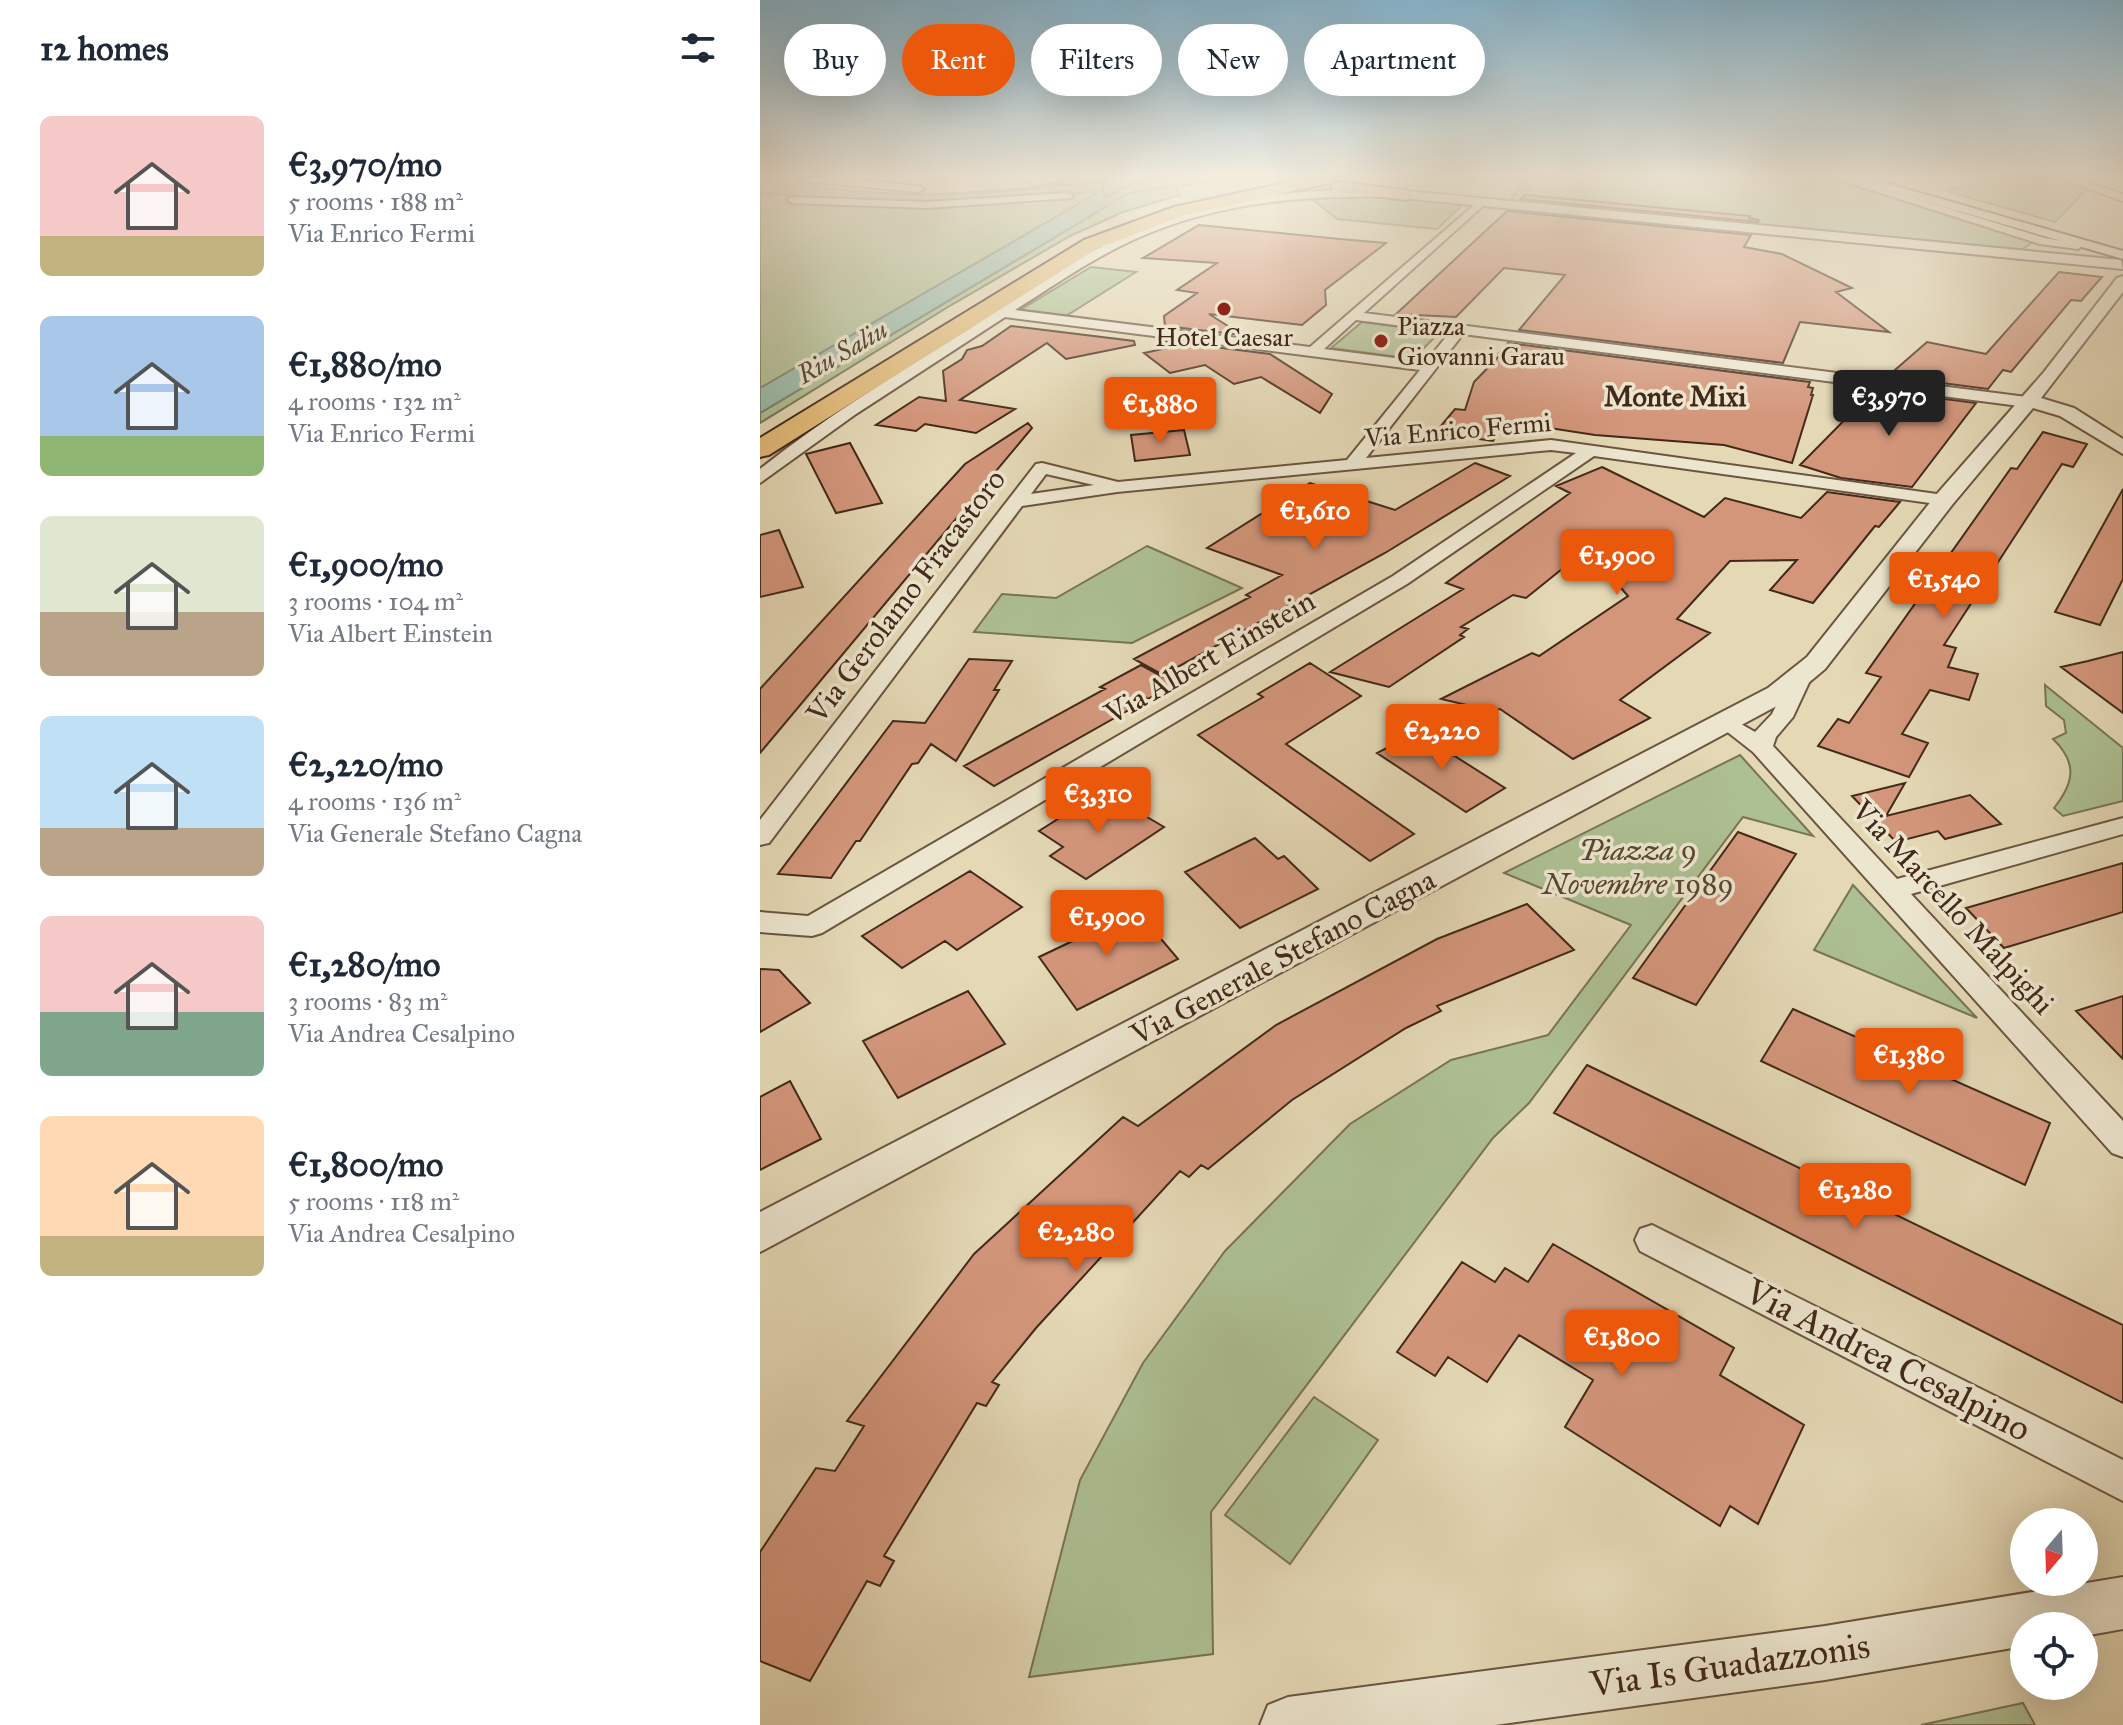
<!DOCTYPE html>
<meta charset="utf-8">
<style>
body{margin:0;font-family:"IM FELL Great Primer",serif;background:#f6f6f7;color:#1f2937;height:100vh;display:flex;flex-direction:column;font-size:30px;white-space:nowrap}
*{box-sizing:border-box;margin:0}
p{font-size:26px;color:#747a83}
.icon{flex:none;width:44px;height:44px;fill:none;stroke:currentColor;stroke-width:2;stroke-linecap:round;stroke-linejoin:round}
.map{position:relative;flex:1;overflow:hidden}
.details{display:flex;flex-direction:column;background:#fff;width:760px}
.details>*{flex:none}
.banner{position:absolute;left:24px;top:24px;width:760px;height:72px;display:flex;gap:16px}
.needle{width:52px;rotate:199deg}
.buttons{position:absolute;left:1250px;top:1508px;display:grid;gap:16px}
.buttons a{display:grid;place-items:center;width:88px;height:88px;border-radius:50%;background:#fff;box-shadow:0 8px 32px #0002;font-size:40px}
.price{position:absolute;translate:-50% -68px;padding:0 18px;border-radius:8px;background:#ea580c;color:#fff;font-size:26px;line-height:52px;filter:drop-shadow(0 2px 4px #0008)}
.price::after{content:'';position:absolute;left:50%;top:48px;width:24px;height:18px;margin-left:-12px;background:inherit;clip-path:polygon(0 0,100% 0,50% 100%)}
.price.selected{background:#222;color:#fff}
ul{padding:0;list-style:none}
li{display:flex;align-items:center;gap:24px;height:200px;padding:0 40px}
li span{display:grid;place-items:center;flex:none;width:224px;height:160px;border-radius:12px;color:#555}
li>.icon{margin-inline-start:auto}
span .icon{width:96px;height:96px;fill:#fffc;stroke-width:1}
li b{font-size:34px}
h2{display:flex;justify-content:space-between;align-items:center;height:96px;padding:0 40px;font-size:34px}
.pill{padding:0 28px;border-radius:36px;background:#fff;box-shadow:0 8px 32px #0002;font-size:28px;line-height:72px}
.pill.selected{background:#ea580c;color:#fff}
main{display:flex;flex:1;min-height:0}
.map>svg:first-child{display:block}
.green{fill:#adc093;stroke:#787456;stroke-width:2}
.water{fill:#96baaa;stroke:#758070;stroke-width:2}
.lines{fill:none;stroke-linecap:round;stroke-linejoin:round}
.shore{stroke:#6c7262;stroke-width:2}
.building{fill:#d3967b;stroke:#432919;stroke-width:2}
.minor-casing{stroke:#6b5540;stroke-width:4}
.tertiary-casing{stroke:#6b5540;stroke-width:4}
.secondary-casing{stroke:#432919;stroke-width:4}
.trunk-casing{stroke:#432919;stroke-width:4}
.minor{fill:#ede6cf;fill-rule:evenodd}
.tertiary{fill:#ede6cf;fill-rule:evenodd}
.secondary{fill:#ede6cf;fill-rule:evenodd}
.trunk{fill:#e2bc7a;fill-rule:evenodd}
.poi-dot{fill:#8f2418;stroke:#ede6cf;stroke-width:3}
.labels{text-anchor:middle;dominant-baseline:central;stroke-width:7;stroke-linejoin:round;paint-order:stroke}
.far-poi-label{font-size:26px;fill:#432919;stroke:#ede6cf;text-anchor:start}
.far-water-label{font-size:26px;font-style:italic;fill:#584d3d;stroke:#ede6cf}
.far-street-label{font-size:26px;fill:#432919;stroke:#ede6cf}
.far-quarter-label{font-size:28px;font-weight:bold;fill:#432919;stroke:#ede6cf}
.street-label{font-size:30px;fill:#432919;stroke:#ede6cf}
.park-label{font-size:30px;font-style:italic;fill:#584731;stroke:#ede6cf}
.near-street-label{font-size:36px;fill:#432919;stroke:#ede6cf}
</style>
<main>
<section class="details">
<h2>12 homes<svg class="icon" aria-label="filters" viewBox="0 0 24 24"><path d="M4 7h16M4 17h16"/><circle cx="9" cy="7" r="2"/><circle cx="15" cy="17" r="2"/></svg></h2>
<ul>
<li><span style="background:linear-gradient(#f6c9c9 75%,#c2b280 0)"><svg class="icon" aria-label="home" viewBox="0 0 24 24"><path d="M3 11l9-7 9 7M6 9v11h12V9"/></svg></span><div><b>€3,970/mo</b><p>5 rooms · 188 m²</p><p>Via Enrico Fermi</p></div></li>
<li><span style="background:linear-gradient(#a9c7e8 75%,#8fb573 0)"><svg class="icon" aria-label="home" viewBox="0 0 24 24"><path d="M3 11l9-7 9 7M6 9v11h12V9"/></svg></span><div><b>€1,880/mo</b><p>4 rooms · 132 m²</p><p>Via Enrico Fermi</p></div></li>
<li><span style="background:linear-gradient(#dfe7d0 60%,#b9a48a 0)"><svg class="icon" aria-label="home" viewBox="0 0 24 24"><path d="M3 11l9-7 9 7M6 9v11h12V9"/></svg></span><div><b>€1,900/mo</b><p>3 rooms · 104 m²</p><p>Via Albert Einstein</p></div></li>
<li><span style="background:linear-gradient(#bfe0f5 70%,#b9a48a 0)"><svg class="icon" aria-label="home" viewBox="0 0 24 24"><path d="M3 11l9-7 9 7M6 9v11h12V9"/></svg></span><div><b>€2,220/mo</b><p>4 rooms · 136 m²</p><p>Via Generale Stefano Cagna</p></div></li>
<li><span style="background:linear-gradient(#f6c9c9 60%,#7fa58c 0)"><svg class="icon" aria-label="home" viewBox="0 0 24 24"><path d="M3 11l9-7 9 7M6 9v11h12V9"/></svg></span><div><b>€1,280/mo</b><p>3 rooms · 83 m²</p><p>Via Andrea Cesalpino</p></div></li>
<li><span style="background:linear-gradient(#ffd9b3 75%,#c2b280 0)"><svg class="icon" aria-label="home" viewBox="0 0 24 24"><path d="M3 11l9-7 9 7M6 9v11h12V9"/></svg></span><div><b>€1,800/mo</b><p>5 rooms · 118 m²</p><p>Via Andrea Cesalpino</p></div></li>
</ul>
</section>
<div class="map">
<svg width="1363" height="1725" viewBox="0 0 1363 1725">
<rect width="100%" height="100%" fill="#e4d8b5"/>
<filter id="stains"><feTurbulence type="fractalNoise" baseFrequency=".0025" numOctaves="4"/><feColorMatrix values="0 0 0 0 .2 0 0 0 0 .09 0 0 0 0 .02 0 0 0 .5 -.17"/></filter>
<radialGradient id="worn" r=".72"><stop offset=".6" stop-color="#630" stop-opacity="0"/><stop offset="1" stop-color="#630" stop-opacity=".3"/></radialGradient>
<path class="green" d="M 388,178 L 385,189 L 415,186 L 420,195 L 363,212 L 310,236 L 188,307 L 0,423 L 0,413 L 336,213 L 0,409 L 0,183 L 88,192 L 178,195 Z
M 758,178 L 1067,178 L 1275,241 L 1261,250 L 1252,250 L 749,202 L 758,188 L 769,187 Z
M 1233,178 L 1297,178 L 1327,189 L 1295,222 L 1186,191 Z
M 609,196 L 691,203 L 701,206 L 677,229 L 577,219 L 550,197 Z
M 331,267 L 376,272 L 306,316 L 260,310 Z
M 602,322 L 680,332 L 653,359 L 571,348 Z
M 387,546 L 482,588 L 372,643 L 214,632 L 242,594 L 296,598 Z
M 1285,685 L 1363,748 L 1363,801 L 1303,816 L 1294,808 C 1314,783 1318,763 1293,739 L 1306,733 L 1304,720 L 1286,706 Z
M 980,755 L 1053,836 L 983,817 L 769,1103 L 733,1138 L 451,1512 L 453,1654 L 269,1677 L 320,1480 L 383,1363 L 465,1251 L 590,1124 L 691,1060 L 788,1035 L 871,925 L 744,873 Z
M 1093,885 L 1202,1002 L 1217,1018 L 1054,950 Z
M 554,1397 L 618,1440 L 530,1564 L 465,1515 Z
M 1263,1703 L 1275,1725 L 1161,1725 Z"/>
<path class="water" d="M 375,178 L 474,178 L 369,193 L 0,413 L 0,388 L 339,192 L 187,201 L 122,201 L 0,193 L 0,183 L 148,195 L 239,192 Z"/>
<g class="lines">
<path class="shore" d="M 346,178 L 342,190 L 346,197 L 373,183 L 416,178"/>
</g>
<path class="building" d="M 765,195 L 990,216 L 989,218 L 999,220 L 998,222 L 761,199 Z
M 747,211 L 991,235 L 984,247 L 1022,254 L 1092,288 L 1076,292 L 1129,332 L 1040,322 L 1023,363 L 759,330 L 805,275 L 744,268 L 696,317 L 636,314 Z
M 439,225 L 580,239 L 626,243 L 565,290 L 566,305 L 542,325 L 449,314 L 482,335 L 405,326 L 404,316 L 437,293 L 417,290 L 457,263 L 383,258 Z
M 1299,272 L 1342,277 L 1321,301 L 1311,300 L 1251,372 L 1243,370 L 1228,389 L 1128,376 L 1167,342 L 1226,354 Z
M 251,326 L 374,341 L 375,345 L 306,359 L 287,343 L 200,400 L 255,409 L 216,433 L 165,424 L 156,431 L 116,425 L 159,397 L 186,401 L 183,371 L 202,359 L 207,350 L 222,346 Z
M 406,341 L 510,354 L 572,394 L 560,413 L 501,377 L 474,384 L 445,365 L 410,373 L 384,353 L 407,348 Z
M 748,343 L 1050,382 L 1048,387 L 1053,388 L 1051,395 L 1053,395 L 1032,463 L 964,445 L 835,435 L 770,425 L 745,424 L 733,441 L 675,433 L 695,409 L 705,410 L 714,382 L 744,351 L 740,352 Z
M 1114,390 L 1216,403 L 1152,487 L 1081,478 L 1040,465 Z
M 268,423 L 272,428 L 0,753 L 0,689 L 205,464 Z
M 424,430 L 430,455 L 375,461 L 371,435 Z
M 1283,432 L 1327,444 L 1313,467 L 1302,464 L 1184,645 L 1196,648 L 1188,667 L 1218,674 L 1209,700 L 1170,690 L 1142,734 L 1168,743 L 1149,777 L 1058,746 L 1078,719 L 1089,723 L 1121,677 L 1106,673 L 1251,468 L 1257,469 Z
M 90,443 L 122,503 L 76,513 L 46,454 Z
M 715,463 L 750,476 L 625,553 L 403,675 L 374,659 L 490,597 L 486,595 L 522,575 L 447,548 L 550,483 L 635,510 Z
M 842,467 L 944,517 L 965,498 L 1041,518 L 1067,492 L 1140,502 L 1119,527 L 1115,526 L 1053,603 L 1010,590 L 1037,560 L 970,561 L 917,619 L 950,633 L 860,700 L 890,718 L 813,759 L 740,709 L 732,711 L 681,699 L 772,653 L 779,656 L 868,596 L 827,549 L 766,598 L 753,595 L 701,627 L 708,629 L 700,635 L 704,637 L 629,687 L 570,672 L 703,589 L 686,583 L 810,493 L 796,486 Z
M 1363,489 L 1363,579 L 1340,625 L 1295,612 Z
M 19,530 L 43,587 L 0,597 L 0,535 Z
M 1363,652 L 1363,713 L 1301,667 L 1328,661 Z
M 209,659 L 252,661 L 234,690 L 239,690 L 196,761 L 171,744 L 158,763 L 152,764 L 100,841 L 96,841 L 71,878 L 18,874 L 133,721 L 165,723 Z
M 550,663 L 601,696 L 526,744 L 654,834 L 610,861 L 438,735 L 503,697 L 498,694 Z
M 381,665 L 416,684 L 388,699 L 384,696 L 374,707 L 234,786 L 204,766 L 345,689 L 340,687 Z
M 657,732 L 745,788 L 706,812 L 617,753 Z
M 1145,783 L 1126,816 L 1210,795 L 1241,824 L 1185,839 L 1178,831 L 1136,842 L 1092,796 Z
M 331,798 L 346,808 L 358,800 L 404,827 L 326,879 L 290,856 L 303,847 L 279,831 Z
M 978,832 L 1036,854 L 936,1005 L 873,978 Z
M 495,838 L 518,859 L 524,856 L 558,889 L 480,928 L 425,872 Z
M 1363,863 L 1363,912 L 1244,948 L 1206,908 Z
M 210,871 L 262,907 L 197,950 L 185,941 L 142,968 L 102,936 Z
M 767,904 L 814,950 L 677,1006 L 681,1011 L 646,1028 L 532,1100 L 448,1169 L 441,1165 L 429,1177 L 420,1171 L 276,1328 L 232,1382 L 239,1385 L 226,1406 L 217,1403 L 124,1556 L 134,1561 L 120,1586 L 107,1581 L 50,1681 L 0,1661 L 0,1552 L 56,1468 L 75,1471 L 104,1426 L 87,1421 L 214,1254 L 363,1117 L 378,1126 L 516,1025 L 677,939 Z
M 374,907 L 418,959 L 317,1010 L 279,957 L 319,938 L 316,934 Z
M 0,969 L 19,970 L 50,1003 L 0,1032 Z
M 208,991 L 245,1044 L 138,1098 L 103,1041 Z
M 1363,996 L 1363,1059 L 1316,1011 Z
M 1033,1009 L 1290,1123 L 1265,1185 L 1001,1061 Z
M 827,1065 L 1363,1325 L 1363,1403 L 794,1113 Z
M 30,1081 L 61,1139 L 0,1170 L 0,1097 Z
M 793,1244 L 974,1348 L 960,1375 L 1044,1425 L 998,1524 L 970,1506 L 960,1526 L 805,1427 L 833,1380 L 759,1335 L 727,1382 L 688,1357 L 675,1376 L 637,1352 L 702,1262 L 735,1282 L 745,1268 L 768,1282 Z"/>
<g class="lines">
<g class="minor-casing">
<path id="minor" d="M 38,178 L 73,178 L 159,186 L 164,189 L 159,192 L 43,181 Z
M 286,178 L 320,178 L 274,185 L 269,182 Z
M 1074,178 L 1089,178 L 1285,238 L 1324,245 L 1318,249 L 1280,244 Z
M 1299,178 L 1313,178 L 1363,194 L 1363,201 Z
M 586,190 L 623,191 L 628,194 L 623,197 C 537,195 450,204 371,241 C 330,260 293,286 255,310 L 550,347 L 721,199 L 726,202 L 725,204 L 604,313 L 1267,397 L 1275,402 L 1267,407 L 703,334 L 606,458 L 791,440 L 1184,495 L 1193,500 L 1184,505 L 834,456 L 647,584 L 62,933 L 52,936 L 0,932 L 0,912 L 48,916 L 633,576 L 816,453 L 791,450 L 357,492 L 262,506 L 9,843 L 0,845 L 0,820 L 276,464 L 282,463 L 358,482 L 587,460 L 660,370 L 245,317 L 96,414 L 0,483 L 0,469 C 61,420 129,379 196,337 C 251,303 303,264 362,236 C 432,203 509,192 586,190 ZM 596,320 L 690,332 L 666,362 L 564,349 ZM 286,474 L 334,485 L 271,494 Z
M 308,193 L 313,196 L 312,198 L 167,208 L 32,203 L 27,200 L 32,197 L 167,202 Z
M 1042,667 L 1053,674 L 1033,717 L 1016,737 L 1013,746 L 1137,879 L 1363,818 L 1363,834 L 1151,894 L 1363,1121 L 1363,1157 L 1352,1153 L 993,752 L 956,723 L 959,718 L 967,716 L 995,732 L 1012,714 L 1034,669 Z
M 892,1225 L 1363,1460 L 1363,1501 L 880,1251 L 875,1240 L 880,1229 Z"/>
</g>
<g class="tertiary-casing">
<path id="tertiary" d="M 647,191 L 1361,260 L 1363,269 L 642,198 L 640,195 Z
M 1363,276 L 1363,292 L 1281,398 L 1314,408 L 1363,439 L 1363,454 L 1300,416 L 1273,408 L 1192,505 L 1065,669 L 1028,700 L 0,1252 L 0,1212 L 1008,688 L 1047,657 L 1176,495 L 1284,372 L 1357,278 Z
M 1363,1577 L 1363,1629 L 1324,1636 L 1324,1626 L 1264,1626 L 1264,1646 L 1065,1680 L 735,1725 L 500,1725 L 508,1705 L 528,1697 L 1065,1626 Z"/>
</g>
<g class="secondary-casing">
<path id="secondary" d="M 1086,178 L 1108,178 L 1363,251 L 1363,259 Z"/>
</g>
<g class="trunk-casing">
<path id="trunk" d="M 548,178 L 578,178 L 570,183 L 425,215 L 338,248 L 9,455 L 0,457 L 0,438 L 324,240 L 414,207 Z
M 580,182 L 647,190 L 656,195 L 647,200 L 574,191 L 571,187 L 574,183 Z"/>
</g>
<use href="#minor" class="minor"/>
<use href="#tertiary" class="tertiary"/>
<use href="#secondary" class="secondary"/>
<use href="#trunk" class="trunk"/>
</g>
<linearGradient id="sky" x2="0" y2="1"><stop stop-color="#87b6cf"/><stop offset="0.42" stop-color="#f3edde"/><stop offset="1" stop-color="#f3edde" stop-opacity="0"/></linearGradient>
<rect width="1363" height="419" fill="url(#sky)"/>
<g class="poi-dot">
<circle cx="464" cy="309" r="8"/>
<circle cx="621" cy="341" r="8"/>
</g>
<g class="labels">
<g class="far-poi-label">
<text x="637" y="326">Piazza<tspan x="637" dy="30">Giovanni Garau</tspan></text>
<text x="464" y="337" text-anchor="middle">Hotel Caesar</text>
</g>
<g class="far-water-label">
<text transform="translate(82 352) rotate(-30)">Riu Saliu</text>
</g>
<g class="far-street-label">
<text transform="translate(698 430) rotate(-5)">Via Enrico Fermi</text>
</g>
<g class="far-quarter-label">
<text x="915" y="396">Monte Mixi</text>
</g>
<g class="street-label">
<text transform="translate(146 596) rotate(-53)">Via Gerolamo Fracastoro</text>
<text transform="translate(450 657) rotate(-30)">Via Albert Einstein</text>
<text transform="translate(1193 907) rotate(47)">Via Marcello Malpighi</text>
<text transform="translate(523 957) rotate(-28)">Via Generale Stefano Cagna</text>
</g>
<g class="park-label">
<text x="878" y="850">Piazza 9<tspan x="878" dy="34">Novembre 1989</tspan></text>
</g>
<g class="near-street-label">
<text transform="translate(1128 1360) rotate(27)">Via Andrea Cesalpino</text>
<text transform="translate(970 1665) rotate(-8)">Via Is Guadazzonis</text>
</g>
</g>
<rect width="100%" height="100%" filter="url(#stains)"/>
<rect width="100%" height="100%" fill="url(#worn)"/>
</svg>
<div class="buttons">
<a><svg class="needle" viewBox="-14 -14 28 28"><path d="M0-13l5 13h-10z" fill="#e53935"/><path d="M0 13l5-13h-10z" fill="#747a83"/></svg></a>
<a><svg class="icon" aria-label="locate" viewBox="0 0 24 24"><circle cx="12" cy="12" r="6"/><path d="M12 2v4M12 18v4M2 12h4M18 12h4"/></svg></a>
</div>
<b class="price selected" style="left:1129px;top:438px">€3,970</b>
<b class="price" style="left:400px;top:445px">€1,880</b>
<b class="price" style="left:555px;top:552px">€1,610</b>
<b class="price" style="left:857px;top:597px">€1,900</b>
<b class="price" style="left:1184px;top:620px">€1,540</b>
<b class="price" style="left:682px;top:772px">€2,220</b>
<b class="price" style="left:338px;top:835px">€3,310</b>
<b class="price" style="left:347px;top:958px">€1,900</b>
<b class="price" style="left:1149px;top:1096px">€1,380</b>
<b class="price" style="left:1095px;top:1231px">€1,280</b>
<b class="price" style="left:316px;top:1273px">€2,280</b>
<b class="price" style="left:862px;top:1378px">€1,800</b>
<div class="banner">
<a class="pill">Buy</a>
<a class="pill selected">Rent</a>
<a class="pill">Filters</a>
<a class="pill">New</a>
<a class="pill">Apartment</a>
</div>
</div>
</main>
